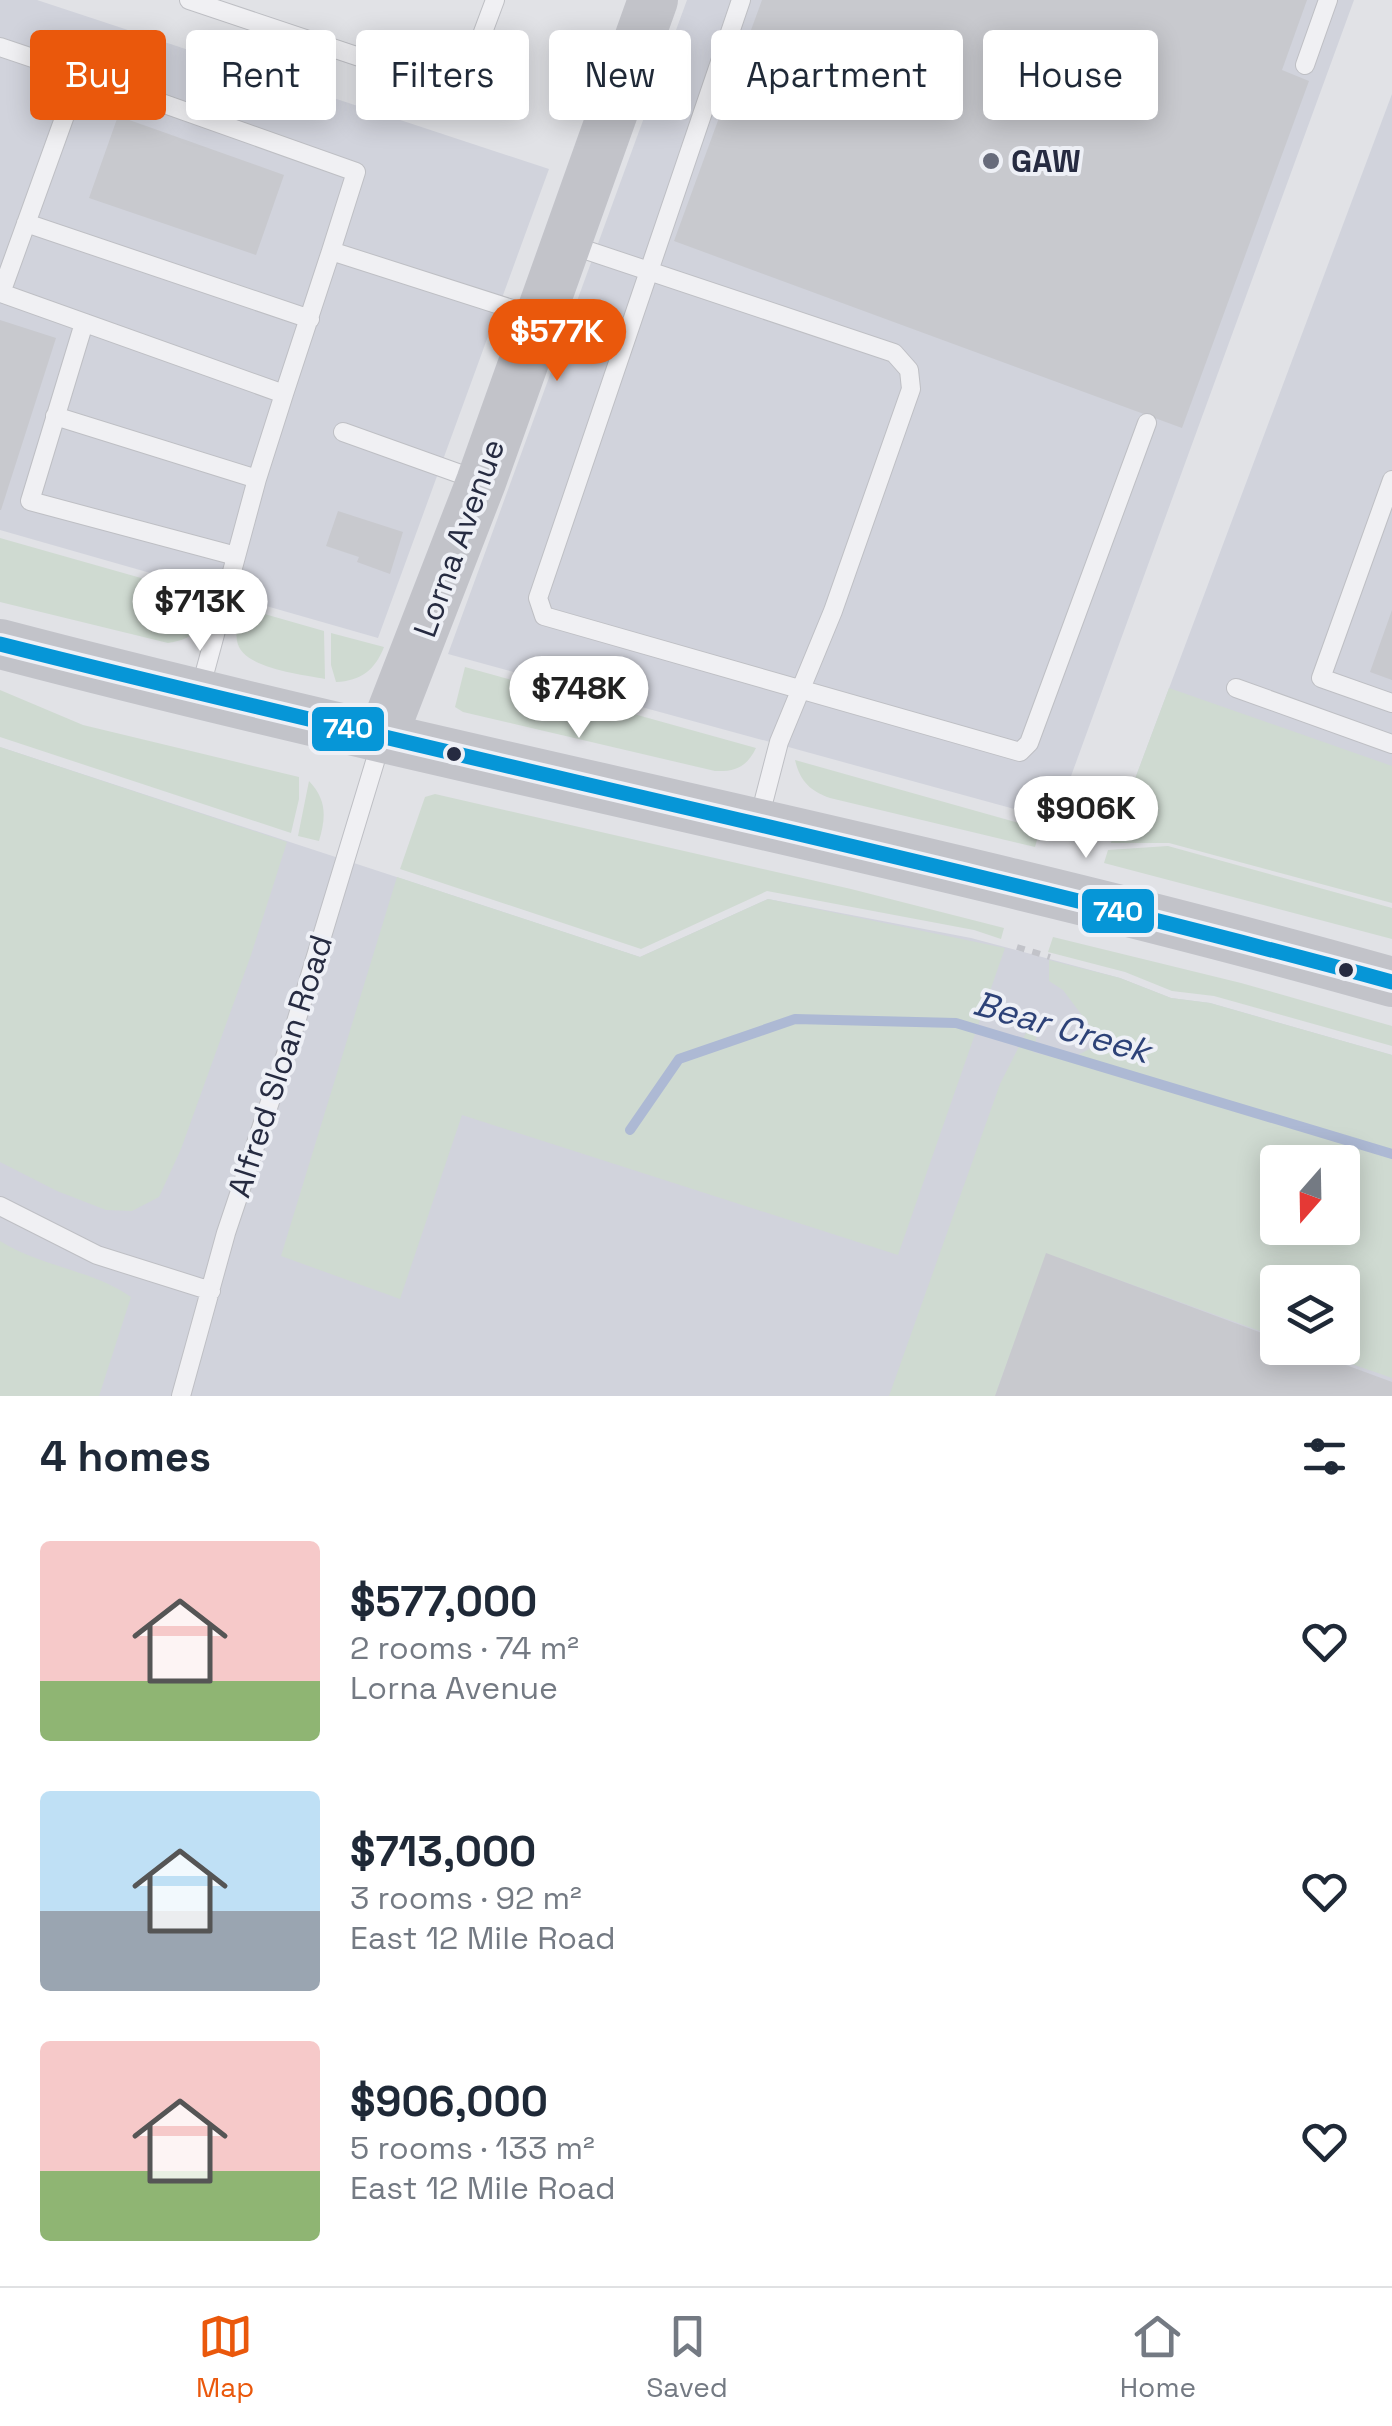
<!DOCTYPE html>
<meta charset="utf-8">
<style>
body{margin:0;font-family:"Space Grotesk",sans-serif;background:#f6f6f7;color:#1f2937;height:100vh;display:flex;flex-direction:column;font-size:38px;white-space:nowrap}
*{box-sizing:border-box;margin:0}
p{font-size:32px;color:#747a83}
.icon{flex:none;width:55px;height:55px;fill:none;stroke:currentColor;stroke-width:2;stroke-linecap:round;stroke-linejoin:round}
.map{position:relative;height:1396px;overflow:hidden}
.side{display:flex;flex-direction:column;background:#fff;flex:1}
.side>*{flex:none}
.hud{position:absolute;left:30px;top:30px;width:1332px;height:90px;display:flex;gap:20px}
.needle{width:65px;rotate:200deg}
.buttons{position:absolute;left:1260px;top:1145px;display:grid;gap:20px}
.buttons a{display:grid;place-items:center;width:100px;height:100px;border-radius:10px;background:#fff;box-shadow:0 5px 25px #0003;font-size:50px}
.price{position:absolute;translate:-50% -85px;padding:0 22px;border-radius:35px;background:#fff;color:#222;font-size:32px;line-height:65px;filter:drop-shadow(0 2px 5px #0008)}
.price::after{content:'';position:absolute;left:50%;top:60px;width:30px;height:22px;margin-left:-15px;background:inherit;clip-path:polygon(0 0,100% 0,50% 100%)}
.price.current{background:#ea580c;color:#fff}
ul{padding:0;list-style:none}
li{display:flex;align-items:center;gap:30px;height:250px;padding:0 40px}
li span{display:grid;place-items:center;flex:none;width:280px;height:200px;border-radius:10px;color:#555}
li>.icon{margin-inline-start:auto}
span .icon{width:120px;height:120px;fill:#fffc;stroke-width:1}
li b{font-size:42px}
h2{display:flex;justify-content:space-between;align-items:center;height:120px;padding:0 40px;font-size:42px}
.pill{padding:0 35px;border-radius:10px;background:#fff;box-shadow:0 5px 25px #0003;font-size:35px;line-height:90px}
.pill.current{background:#ea580c;color:#fff}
.dock{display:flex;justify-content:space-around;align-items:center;height:140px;border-top:2px solid #e0e1e3;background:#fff;font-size:28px;color:#747a83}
.dock a{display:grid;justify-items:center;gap:5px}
.dock .current{color:#ea580c}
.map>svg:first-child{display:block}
.built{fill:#d1d3dc;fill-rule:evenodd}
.green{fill:#cfdad1;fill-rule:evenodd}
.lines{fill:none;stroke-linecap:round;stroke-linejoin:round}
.stream{stroke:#adb9d4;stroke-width:10}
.building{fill:#c8c9ce}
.lane-casing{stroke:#bebfc4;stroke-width:20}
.path{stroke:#c2c3c9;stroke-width:6;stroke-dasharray:8 8;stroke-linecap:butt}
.lane{stroke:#f0f0f3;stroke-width:18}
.secondary{stroke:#c2c3c9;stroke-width:50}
.bus-1-casing{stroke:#eef0f6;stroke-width:22}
.bus-1{stroke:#0696d7;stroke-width:15}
.poi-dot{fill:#676b7b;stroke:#eef0f6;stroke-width:4}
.bus-dot{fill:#262b41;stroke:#eef0f6;stroke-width:4}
.labels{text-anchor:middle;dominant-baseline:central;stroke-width:8;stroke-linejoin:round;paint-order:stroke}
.poi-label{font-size:32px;font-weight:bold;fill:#262b41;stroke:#eef0f6;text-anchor:start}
.street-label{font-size:32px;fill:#262b41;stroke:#eef0f6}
.water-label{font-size:35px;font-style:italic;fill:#2d4278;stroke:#eef0f6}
.line-badge{stroke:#eef0f6;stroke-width:4}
.badge-label{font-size:28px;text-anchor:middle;font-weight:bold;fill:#fff}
</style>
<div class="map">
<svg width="1392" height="1396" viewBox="0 0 1392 1396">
<rect width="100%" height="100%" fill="#e1e2e6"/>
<path class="built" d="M 0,0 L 37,0 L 549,169 L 378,638 L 0,530 Z
M 687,0 L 1354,0 L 1055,820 L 448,654 Z
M 1392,94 L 1392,900 L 1169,839 L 1111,843 Z
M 0,747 L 640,957 L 768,899 L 971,938 L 1120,978 L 1171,998 L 1210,1003 L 1392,1055 L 1392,1396 L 0,1396 ZM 1278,1162 L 1342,1162 L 1342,1228 L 1278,1228 ZM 1278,1282 L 1342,1282 L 1342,1348 L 1278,1348 Z"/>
<path class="green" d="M 0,538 L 208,597 C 200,626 200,638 168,643 L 0,602 Z
M 243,608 L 324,631 L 325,679 C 301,674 242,669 237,641 C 235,631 240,618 243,608 Z
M 331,633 L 384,647 C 375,670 361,681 336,682 L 331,665 Z
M 465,667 L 756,748 C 747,767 735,772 715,771 L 463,712 L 455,707 Z
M 1169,688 L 1392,766 L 1392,903 L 1169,843 L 1111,843 Z
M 0,690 L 83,725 L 299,777 L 299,799 L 291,833 L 0,737 Z
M 0,747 L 287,842 L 251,955 L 181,1149 L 159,1197 L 132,1211 L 106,1210 L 57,1191 L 0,1162 Z
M 795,760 L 1040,829 L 1035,847 L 830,798 C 810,791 800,781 795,760 Z
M 309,781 C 327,800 326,817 319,841 L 298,836 Z
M 435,794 L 851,889 L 1004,928 L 1001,939 L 974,930 L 767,891 L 641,949 L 400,869 L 425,797 Z
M 1168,846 L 1392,908 L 1392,939 L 1104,863 L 1108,850 Z
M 397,877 L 640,957 L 768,899 L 1005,948 L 898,1255 L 462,1115 L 400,1299 L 281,1256 Z
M 1053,937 L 1241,983 L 1392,1026 L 1392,1046 L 1214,996 L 1172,991 L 1125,972 L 1048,952 Z
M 1049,960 L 1120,978 L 1171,998 L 1210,1003 L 1392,1055 L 1392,1378 L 1306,1348 L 1342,1348 L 1342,1282 L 1278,1282 L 1277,1337 L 1047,1254 L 995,1396 L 889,1396 L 1000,1084 L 1029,1027 L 1037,1035 L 1033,1052 L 1067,1061 L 1091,1048 L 1096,1034 L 1063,990 L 1049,981 ZM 1278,1162 L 1342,1162 L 1342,1228 L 1278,1228 Z
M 0,1241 C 41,1267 93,1270 131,1297 L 99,1396 L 0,1396 Z"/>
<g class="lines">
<path class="stream" d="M 630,1130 L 679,1059 L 795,1019 L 956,1023 L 1392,1154"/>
</g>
<path class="building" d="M 762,0 L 1307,0 L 1282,70 L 1309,81 L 1182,428 L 674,241 Z
M 118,116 L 284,175 L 256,255 L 89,198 Z
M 0,320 L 56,338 L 1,510 L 0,510 Z
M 338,511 L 403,532 L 390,574 L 357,562 L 359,557 L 326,546 Z
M 1392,610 L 1392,680 L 1370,672 Z
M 1046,1253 L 1278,1339 L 1278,1348 L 1300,1348 L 1392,1382 L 1392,1396 L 995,1396 Z"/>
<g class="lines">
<g class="lane-casing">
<path id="lane" d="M 189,0 L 461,91 L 495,0
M 741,0 L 538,598 L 544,616 L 1020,752 L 1029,743 L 1147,423
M 0,47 L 80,74
M 1305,65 L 1328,0
M 26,223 L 310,319
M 571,245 L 894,353 L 909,370 L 911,389 L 833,611 L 779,742 L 759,819
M 84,323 L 30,501 L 236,556
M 284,394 L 331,251
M 55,416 L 257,479
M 343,432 L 480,481
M 1392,480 L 1321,678 L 1392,703
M 1236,688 L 1392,744
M 200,690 L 257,479 L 284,394 L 1,293 L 80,74 L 356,172 L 331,251 L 537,317
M 0,1206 L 97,1255 L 211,1291
M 181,1396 L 226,1233 L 289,1045 L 381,742"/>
</g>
<path class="path" d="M 1017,947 L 1050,957"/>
<use href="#lane" class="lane"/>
<path class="secondary" d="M 0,644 C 462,765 932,852 1392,982
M 382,737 L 481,482 L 653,0"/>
<g class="bus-1-casing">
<path id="bus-1" d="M 0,644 C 463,761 931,857 1392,982"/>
</g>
<use href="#bus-1" class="bus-1"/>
</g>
<circle class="poi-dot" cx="991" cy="161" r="10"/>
<g class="bus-dot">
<circle cx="454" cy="754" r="9"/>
<circle cx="1346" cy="970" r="9"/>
</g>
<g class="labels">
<g class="poi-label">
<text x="1011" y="161">GAW</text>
</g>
<g class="street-label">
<text transform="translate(459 538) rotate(-70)">Lorna Avenue</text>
<text transform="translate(280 1066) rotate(-72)">Alfred Sloan Road</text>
</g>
<g class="water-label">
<text transform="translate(1062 1027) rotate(16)">Bear Creek</text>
</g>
</g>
<g class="line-badge">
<rect x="310" y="705" width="76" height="48" rx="10" fill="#0696d7"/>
<rect x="1080" y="887" width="76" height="48" rx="10" fill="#0696d7"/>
</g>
<g class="badge-label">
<text x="348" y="738">740</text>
<text x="1118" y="921">740</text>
</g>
</svg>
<div class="buttons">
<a><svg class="needle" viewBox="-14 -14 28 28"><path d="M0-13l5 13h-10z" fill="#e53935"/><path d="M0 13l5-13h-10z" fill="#747a83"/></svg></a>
<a><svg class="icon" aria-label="layers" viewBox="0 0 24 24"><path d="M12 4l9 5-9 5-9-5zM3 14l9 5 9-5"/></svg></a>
</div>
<b class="price current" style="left:557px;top:384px">$577K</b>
<b class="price" style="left:200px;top:654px">$713K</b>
<b class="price" style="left:579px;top:741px">$748K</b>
<b class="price" style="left:1086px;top:861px">$906K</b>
<div class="hud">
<a class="pill current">Buy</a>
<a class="pill">Rent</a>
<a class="pill">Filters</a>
<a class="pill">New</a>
<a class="pill">Apartment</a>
<a class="pill">House</a>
</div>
</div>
<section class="side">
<h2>4 homes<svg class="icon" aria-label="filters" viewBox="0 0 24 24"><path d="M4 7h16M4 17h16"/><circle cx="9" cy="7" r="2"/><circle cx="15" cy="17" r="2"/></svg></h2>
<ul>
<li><span style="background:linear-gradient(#f6c9c9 70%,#8fb573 0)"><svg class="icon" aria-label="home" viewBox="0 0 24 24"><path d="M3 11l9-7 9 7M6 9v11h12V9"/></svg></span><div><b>$577,000</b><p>2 rooms · 74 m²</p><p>Lorna Avenue</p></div><svg class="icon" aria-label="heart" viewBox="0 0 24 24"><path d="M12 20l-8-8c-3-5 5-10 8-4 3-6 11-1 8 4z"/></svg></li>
<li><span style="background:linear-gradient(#bfe0f5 60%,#9aa5b1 0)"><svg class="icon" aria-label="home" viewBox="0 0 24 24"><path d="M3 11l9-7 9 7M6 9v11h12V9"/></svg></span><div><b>$713,000</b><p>3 rooms · 92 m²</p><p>East 12 Mile Road</p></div><svg class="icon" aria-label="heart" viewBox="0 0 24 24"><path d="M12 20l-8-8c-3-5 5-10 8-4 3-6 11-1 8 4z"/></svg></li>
<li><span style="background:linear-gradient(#f6c9c9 65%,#8fb573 0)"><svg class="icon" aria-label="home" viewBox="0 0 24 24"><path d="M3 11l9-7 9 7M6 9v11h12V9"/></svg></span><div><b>$906,000</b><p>5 rooms · 133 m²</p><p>East 12 Mile Road</p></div><svg class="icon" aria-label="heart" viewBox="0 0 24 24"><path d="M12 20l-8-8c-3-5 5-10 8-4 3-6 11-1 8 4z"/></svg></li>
</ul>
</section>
<nav class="dock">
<a class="current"><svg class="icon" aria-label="map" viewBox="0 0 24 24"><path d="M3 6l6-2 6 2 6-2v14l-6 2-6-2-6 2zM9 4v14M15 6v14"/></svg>Map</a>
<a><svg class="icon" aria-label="saved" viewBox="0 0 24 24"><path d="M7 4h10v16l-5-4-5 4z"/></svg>Saved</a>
<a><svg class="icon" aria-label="home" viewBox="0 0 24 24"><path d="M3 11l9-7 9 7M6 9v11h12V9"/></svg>Home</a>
</nav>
